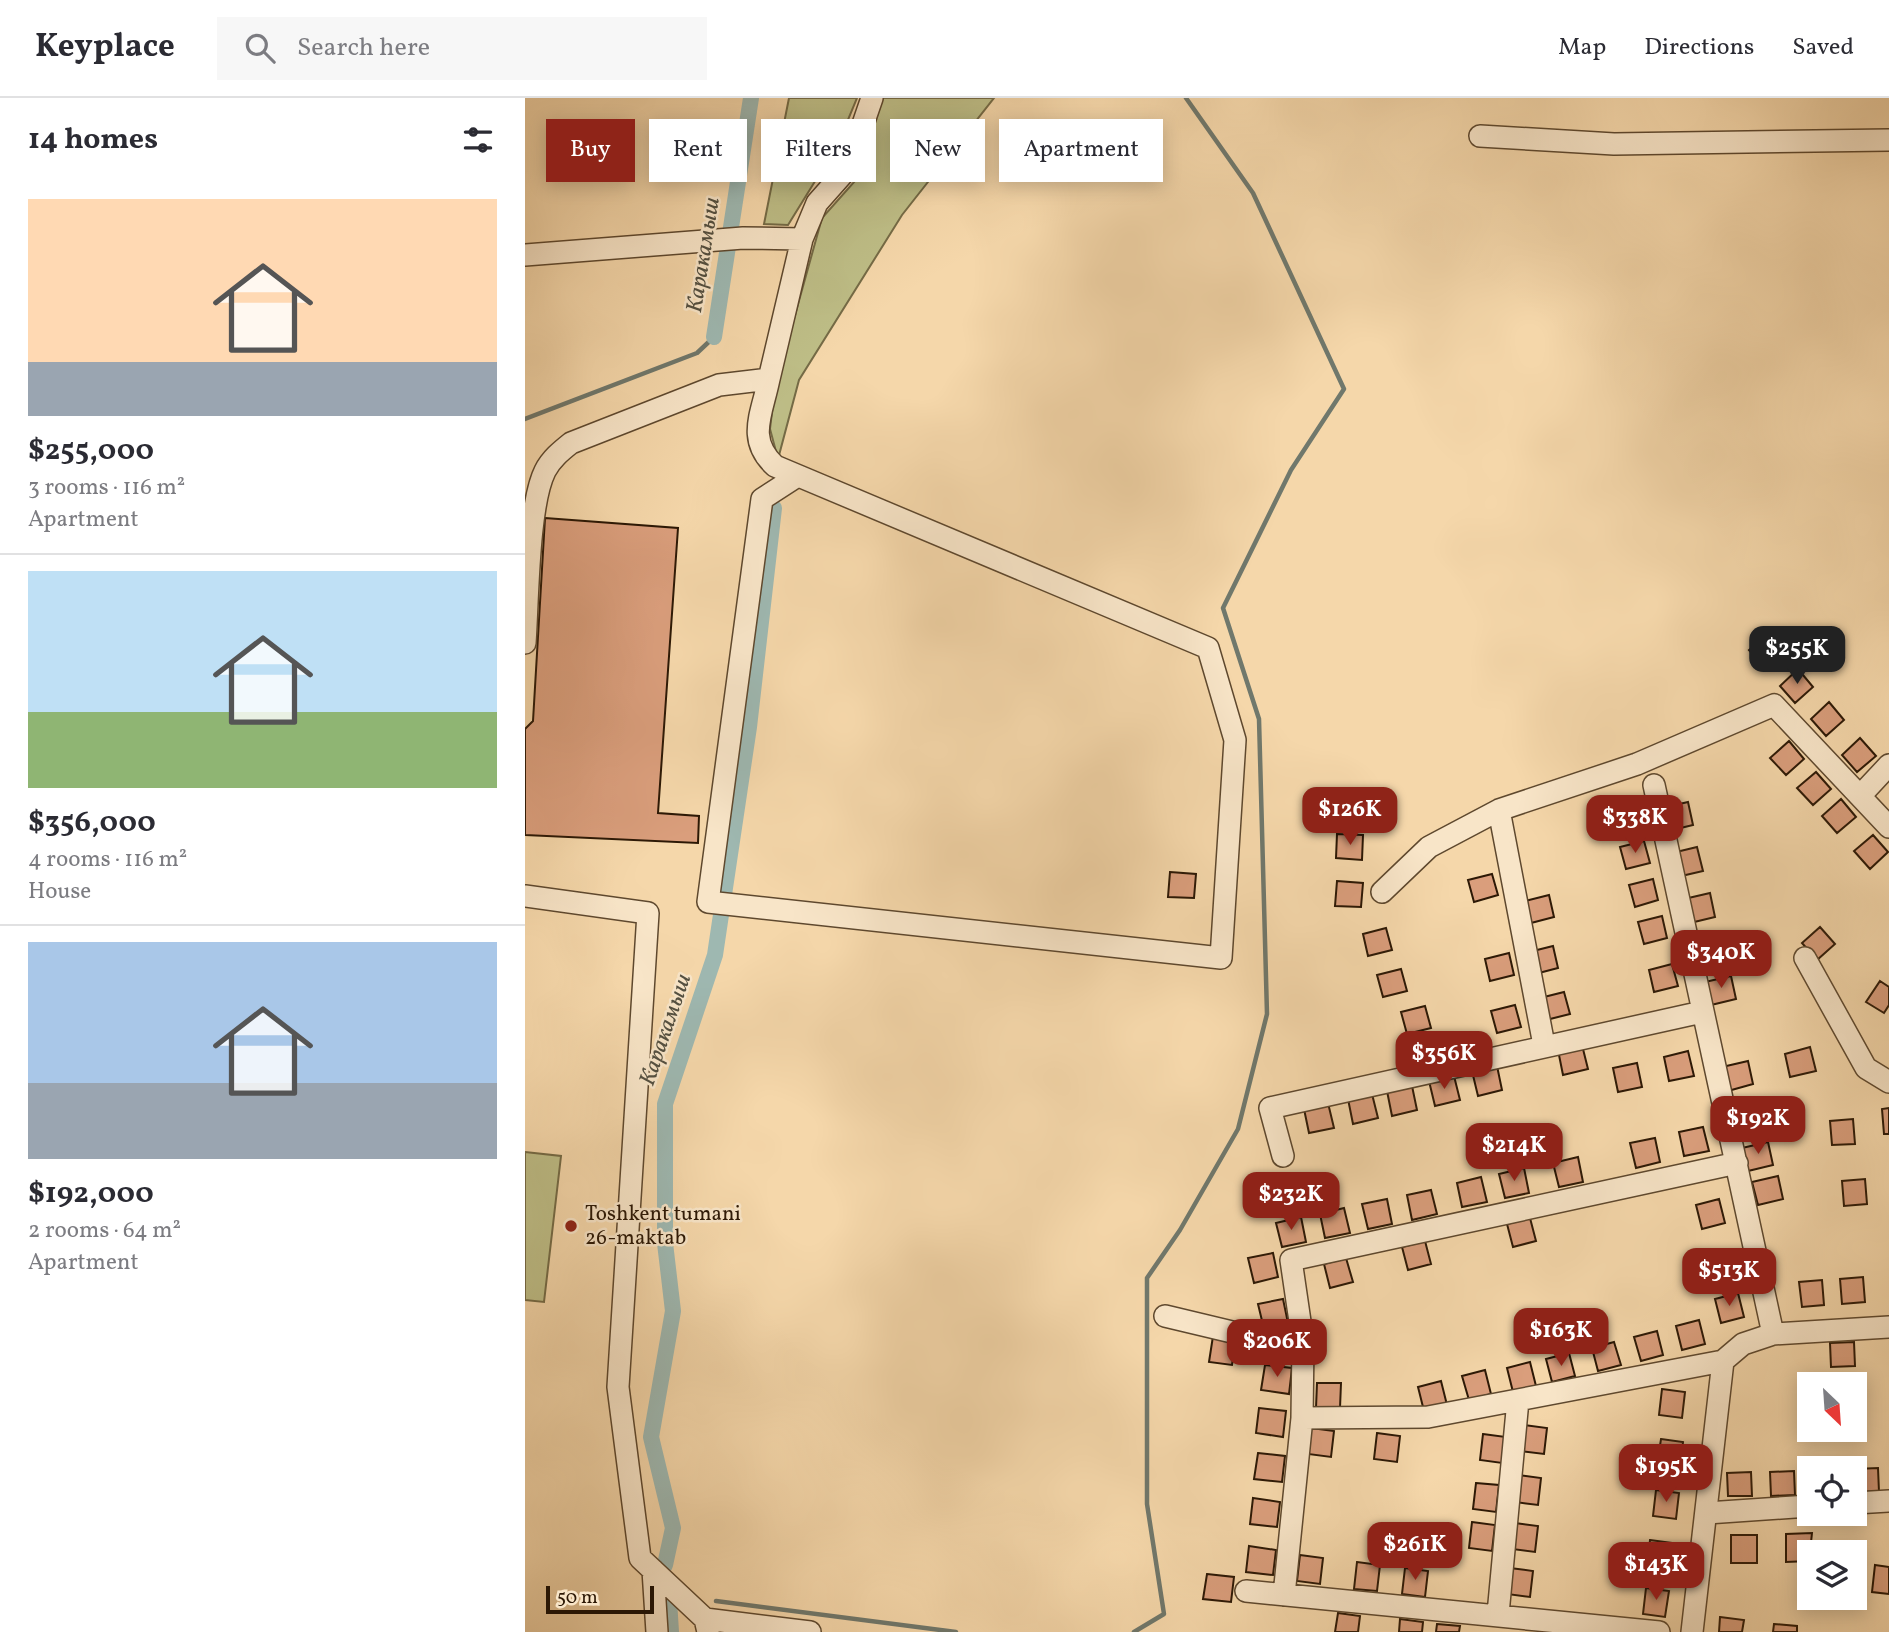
<!DOCTYPE html>
<meta charset="utf-8">
<style>
body{margin:0;font-family:Vollkorn,serif;background:#f7f7f7;color:#2b2b33;height:100vh;display:flex;flex-direction:column;font-size:26px;white-space:nowrap}
*{box-sizing:border-box;margin:0}
p{font-size:23px;color:#7c7c81}
.icon{flex:none;width:38px;height:38px;fill:none;stroke:currentColor;stroke-width:2;stroke-linecap:round;stroke-linejoin:round}
.map{position:relative;flex:1;overflow:hidden}
.details{display:flex;flex-direction:column;background:#fff;width:525px}
.details>*{flex:none}
.hud{position:absolute;left:21px;top:21px;width:665px;height:63px;display:flex;gap:14px}
.needle{width:46px;rotate:155deg}
.buttons{position:absolute;left:1272px;top:1274px;display:grid;gap:14px}
.buttons a{display:grid;place-items:center;width:70px;height:70px;border-radius:0px;background:#fff;box-shadow:0 4px 18px #0003;font-size:35px}
.scale{position:absolute;left:21px;bottom:18px;width:108px;box-sizing:border-box;padding-left:7px;border:4px solid #2c1805;border-top:0;font-size:19px;line-height:24px;white-space:nowrap;color:#2c1805;-webkit-text-stroke:5px #f8e5c8;paint-order:stroke}
.price{position:absolute;translate:-50% -60px;padding:0 16px;border-radius:14px;background:#8f2418;color:#fff;font-size:23px;line-height:46px;filter:drop-shadow(0 2px 4px #0008)}
.price::after{content:'';position:absolute;left:50%;top:42px;width:21px;height:16px;margin-left:-10px;background:inherit;clip-path:polygon(0 0,100% 0,50% 100%)}
.price.on{background:#222;color:#fff}
ul{padding:0;list-style:none}
li{display:grid;align-content:center;gap:14px;height:371px;padding:0 28px}
li+li{border-top:2px solid #e1e1e2}
li span{display:grid;place-items:center;height:217px;border-radius:0px;color:#555}
li>.icon{margin-inline-start:auto}
span .icon{width:126px;height:126px;fill:#fffc;stroke-width:1}
li b{font-size:30px}
h2{display:flex;justify-content:space-between;align-items:center;height:84px;padding:0 28px;font-size:30px}
.pill{padding:0 24px;border-radius:0px;background:#fff;box-shadow:0 4px 18px #0003;font-size:24px;line-height:63px}
.pill.on{background:#8f2418;color:#fff}
header{display:flex;align-items:center;gap:42px;box-sizing:border-box;height:98px;padding:0 35px;background:#fff;border-bottom:2px solid #e1e1e2}
header strong{font-size:33px}
nav{display:flex;gap:38px;margin-inline-start:auto;font-size:24px}
.search{width:490px;height:63px;background:#f7f7f7;display:flex;align-items:center;gap:18px;box-sizing:border-box;padding:0 24px;border-radius:0px;color:#7c7c81;font-size:26px}
main{display:flex;flex:1;min-height:0}
.map>svg:first-child{display:block}
.green{fill:#bebe87;stroke:#756b46;stroke-width:2}
.lines{fill:none;stroke-linecap:round;stroke-linejoin:round}
.stream{stroke:#70786c;stroke-width:4.5}
.canal{stroke:#9eb8b1;stroke-width:16}
.building{fill:#da9e7c;stroke:#2c1805;stroke-width:2}
.minor-casing{stroke:#5e482e;stroke-width:24}
.minor{stroke:#f8e5c8;stroke-width:21}
.poi-dot{fill:#8f2418;stroke:#f8e5c8;stroke-width:2.5}
.labels{text-anchor:middle;dominant-baseline:central;stroke-width:5;stroke-linejoin:round;paint-order:stroke}
.poi-label{font-size:21px;fill:#2c1805;stroke:#f8e5c8;text-anchor:start}
.water-label{font-size:23px;font-style:italic;fill:#545041;stroke:#f8e5c8}
</style>
<header>
<strong>Keyplace</strong>
<div class="search"><svg class="icon" aria-label="search" viewBox="0 0 24 24"><circle cx="10" cy="10" r="6"/><path d="M15 15l6 6"/></svg>Search here</div>
<nav><a>Map</a><a>Directions</a><a>Saved</a></nav>
</header>
<main>
<section class="details">
<h2>14 homes<svg class="icon" aria-label="filters" viewBox="0 0 24 24"><path d="M4 7h16M4 17h16"/><circle cx="9" cy="7" r="2"/><circle cx="15" cy="17" r="2"/></svg></h2>
<ul>
<li><span style="background:linear-gradient(#ffd9b3 75%,#9aa5b1 0)"><svg class="icon" aria-label="home" viewBox="0 0 24 24"><path d="M3 11l9-7 9 7M6 9v11h12V9"/></svg></span><div><b>$255,000</b><p>3 rooms · 116 m²</p><p>Apartment</p></div></li>
<li><span style="background:linear-gradient(#bfe0f5 65%,#8fb573 0)"><svg class="icon" aria-label="home" viewBox="0 0 24 24"><path d="M3 11l9-7 9 7M6 9v11h12V9"/></svg></span><div><b>$356,000</b><p>4 rooms · 116 m²</p><p>House</p></div></li>
<li><span style="background:linear-gradient(#a9c7e8 65%,#9aa5b1 0)"><svg class="icon" aria-label="home" viewBox="0 0 24 24"><path d="M3 11l9-7 9 7M6 9v11h12V9"/></svg></span><div><b>$192,000</b><p>2 rooms · 64 m²</p><p>Apartment</p></div></li>
</ul>
</section>
<div class="map">
<svg width="1364" height="1534" viewBox="0 0 1364 1534">
<rect width="100%" height="100%" fill="#f5d7aa"/>
<filter id="stains"><feTurbulence type="fractalNoise" baseFrequency=".00286" numOctaves="4"/><feColorMatrix values="0 0 0 0 .2 0 0 0 0 .09 0 0 0 0 .02 0 0 0 .5 -.17"/></filter>
<radialGradient id="worn" r=".72"><stop offset=".6" stop-color="#630" stop-opacity="0"/><stop offset="1" stop-color="#630" stop-opacity=".3"/></radialGradient>
<path class="green" d="M 264,0 L 332,0 L 313,46 L 263,127 L 239,126 Z
M 358,0 L 469,0 L 377,117 L 274,282 L 253,361 L 245,331 L 250,289 L 297,120 L 330,83 Z
M 0,1054 L 36,1058 L 19,1204 L 0,1202 Z"/>
<g class="lines">
<path class="stream" d="M 0,321 L 172,255 L 189,239
M 191,1503 L 431,1534
M 609,1534 L 639,1516 L 622,1406 L 622,1180 L 655,1132 L 713,1031 L 742,916 L 734,621 L 698,510 L 766,372 L 819,291 L 728,95 L 661,0"/>
<path class="canal" d="M 189,239 L 226,0
M 140,1467 L 148,1430 L 126,1339 L 148,1213 L 140,1145 L 140,1006 L 190,857 L 224,629 L 249,410
M 144,1502 L 146,1534"/>
</g>
<path class="building" d="M 20,420 L 153,430 L 133,715 L 174,718 L 173,745 L 0,737 L 0,631 L 8,623 Z
M 1243,536 L 1258,554 L 1240,570 L 1224,552 Z
M 1273,571 L 1288,589 L 1270,605 L 1255,588 Z
M 1304,604 L 1319,622 L 1301,638 L 1286,621 Z
M 1335,640 L 1351,658 L 1332,674 L 1317,657 Z
M 1264,643 L 1279,661 L 1261,677 L 1245,660 Z
M 1291,674 L 1306,691 L 1288,707 L 1272,690 Z
M 813,694 L 839,695 L 838,720 L 812,718 Z
M 1316,701 L 1331,719 L 1312,735 L 1297,718 Z
M 1163,704 L 1168,727 L 1143,733 L 1137,710 Z
M 1110,705 L 1115,727 L 1092,734 L 1086,711 Z
M 812,736 L 838,737 L 837,762 L 811,760 Z
M 1348,737 L 1363,754 L 1345,771 L 1329,753 Z
M 1119,743 L 1125,765 L 1101,771 L 1095,749 Z
M 1172,749 L 1178,773 L 1152,779 L 1147,755 Z
M 645,774 L 671,776 L 669,800 L 643,799 Z
M 967,776 L 973,797 L 949,804 L 943,782 Z
M 1128,781 L 1133,802 L 1110,809 L 1104,787 Z
M 812,783 L 838,785 L 836,809 L 810,808 Z
M 1185,795 L 1190,819 L 1165,825 L 1159,801 Z
M 1024,797 L 1029,819 L 1006,825 L 1000,803 Z
M 1137,818 L 1142,840 L 1119,846 L 1113,824 Z
M 1295,829 L 1310,846 L 1292,862 L 1277,845 Z
M 861,830 L 867,852 L 843,858 L 838,836 Z
M 1028,848 L 1033,870 L 1010,876 L 1004,854 Z
M 984,855 L 989,877 L 965,883 L 960,861 Z
M 1147,866 L 1153,888 L 1129,894 L 1124,872 Z
M 876,871 L 882,893 L 858,899 L 852,877 Z
M 1206,878 L 1211,901 L 1186,907 L 1180,884 Z
M 1355,883 L 1364,889 L 1364,907 L 1359,915 L 1341,904 Z
M 1039,894 L 1045,916 L 1021,922 L 1015,900 Z
M 990,907 L 996,929 L 972,935 L 966,913 Z
M 900,908 L 906,930 L 882,936 L 876,914 Z
M 1057,947 L 1063,971 L 1038,977 L 1033,952 Z
M 1285,949 L 1291,973 L 1265,979 L 1260,956 Z
M 1163,953 L 1169,978 L 1144,983 L 1139,959 Z
M 1223,963 L 1228,986 L 1203,993 L 1197,969 Z
M 1112,965 L 1117,989 L 1093,994 L 1088,970 Z
M 972,968 L 977,992 L 953,998 L 947,973 Z
M 929,978 L 935,1002 L 910,1008 L 904,983 Z
M 887,988 L 892,1012 L 867,1018 L 862,993 Z
M 847,996 L 853,1020 L 828,1026 L 823,1001 Z
M 803,1005 L 809,1030 L 784,1035 L 779,1011 Z
M 1364,1010 L 1364,1036 L 1359,1036 L 1357,1011 Z
M 1328,1021 L 1330,1046 L 1307,1047 L 1305,1023 Z
M 1178,1029 L 1184,1053 L 1159,1058 L 1154,1034 Z
M 1130,1040 L 1135,1064 L 1111,1070 L 1105,1045 Z
M 1243,1044 L 1248,1067 L 1223,1073 L 1217,1050 Z
M 1053,1059 L 1058,1084 L 1034,1089 L 1028,1065 Z
M 999,1070 L 1004,1095 L 980,1100 L 974,1076 Z
M 1253,1078 L 1258,1101 L 1233,1107 L 1227,1084 Z
M 956,1079 L 962,1104 L 937,1109 L 932,1085 Z
M 1340,1081 L 1342,1106 L 1319,1108 L 1317,1083 Z
M 906,1092 L 912,1116 L 887,1122 L 882,1097 Z
M 862,1101 L 867,1126 L 843,1131 L 837,1106 Z
M 1194,1101 L 1200,1125 L 1177,1131 L 1171,1107 Z
M 819,1110 L 825,1135 L 800,1140 L 795,1116 Z
M 776,1119 L 781,1144 L 757,1149 L 751,1125 Z
M 1005,1120 L 1011,1143 L 988,1149 L 982,1126 Z
M 900,1143 L 906,1166 L 883,1172 L 877,1149 Z
M 748,1155 L 753,1179 L 729,1185 L 723,1160 Z
M 821,1160 L 828,1184 L 805,1190 L 799,1166 Z
M 1338,1179 L 1340,1204 L 1317,1206 L 1315,1181 Z
M 1297,1182 L 1299,1207 L 1277,1209 L 1274,1184 Z
M 1213,1195 L 1219,1219 L 1196,1225 L 1190,1201 Z
M 758,1201 L 763,1225 L 739,1231 L 733,1206 Z
M 1174,1222 L 1180,1246 L 1157,1252 L 1151,1228 Z
M 1132,1233 L 1138,1257 L 1116,1263 L 1109,1239 Z
M 688,1238 L 711,1241 L 707,1267 L 684,1264 Z
M 1089,1244 L 1096,1267 L 1073,1273 L 1067,1250 Z
M 1329,1244 L 1330,1268 L 1306,1269 L 1305,1245 Z
M 1044,1255 L 1050,1278 L 1027,1284 L 1021,1261 Z
M 1005,1264 L 1011,1288 L 988,1294 L 982,1270 Z
M 740,1267 L 767,1270 L 764,1296 L 736,1292 Z
M 960,1272 L 966,1296 L 944,1302 L 937,1278 Z
M 916,1283 L 922,1307 L 899,1313 L 893,1289 Z
M 792,1285 L 816,1285 L 815,1310 L 791,1310 Z
M 1137,1291 L 1160,1294 L 1157,1320 L 1134,1317 Z
M 734,1310 L 761,1313 L 758,1339 L 731,1335 Z
M 999,1327 L 1022,1330 L 1019,1356 L 996,1353 Z
M 786,1330 L 809,1333 L 806,1359 L 783,1356 Z
M 852,1335 L 875,1338 L 872,1364 L 849,1361 Z
M 958,1336 L 981,1339 L 977,1365 L 955,1362 Z
M 1136,1341 L 1158,1344 L 1155,1370 L 1132,1367 Z
M 733,1355 L 760,1358 L 757,1384 L 729,1381 Z
M 1353,1370 L 1354,1394 L 1330,1395 L 1330,1371 Z
M 1269,1373 L 1270,1397 L 1246,1398 L 1245,1374 Z
M 1226,1374 L 1227,1398 L 1203,1398 L 1202,1375 Z
M 993,1377 L 1016,1380 L 1013,1407 L 990,1404 Z
M 951,1385 L 974,1387 L 971,1414 L 948,1411 Z
M 1131,1392 L 1154,1395 L 1151,1421 L 1128,1418 Z
M 728,1400 L 755,1404 L 752,1429 L 725,1426 Z
M 947,1424 L 970,1427 L 967,1453 L 944,1450 Z
M 990,1425 L 1013,1428 L 1010,1454 L 987,1451 Z
M 1287,1435 L 1284,1463 L 1261,1464 L 1261,1436 Z
M 1206,1437 L 1232,1437 L 1232,1465 L 1206,1465 Z
M 1125,1442 L 1148,1445 L 1145,1471 L 1122,1469 Z
M 724,1448 L 751,1452 L 748,1477 L 721,1474 Z
M 775,1457 L 798,1460 L 795,1486 L 772,1483 Z
M 832,1464 L 855,1467 L 852,1493 L 829,1491 Z
M 1350,1467 L 1364,1469 L 1364,1496 L 1347,1494 Z
M 880,1470 L 903,1473 L 900,1499 L 877,1496 Z
M 985,1470 L 1008,1473 L 1005,1499 L 982,1496 Z
M 682,1476 L 709,1479 L 706,1504 L 678,1501 Z
M 1121,1490 L 1144,1493 L 1140,1519 L 1118,1516 Z
M 813,1515 L 835,1518 L 833,1534 L 810,1534 Z
M 1195,1519 L 1219,1522 L 1217,1534 L 1194,1534 Z
M 875,1521 L 898,1524 L 897,1534 L 874,1534 Z
M 912,1526 L 935,1528 L 934,1534 L 911,1534 Z
M 1249,1526 L 1272,1528 L 1272,1534 L 1248,1534 Z"/>
<g class="lines">
<g class="minor-casing">
<path id="minor" d="M 955,38 L 1089,46 L 1364,42
M 0,157 L 218,140 L 277,141
M 244,281 C 237,316 221,341 250,368 L 683,550 L 710,642 L 696,860 L 183,804 L 237,401 L 271,379
M 0,545 C 3,503 3,407 20,373 C 26,361 36,353 46,345 L 194,287 L 244,281 L 277,141 L 292,105 L 323,70 L 347,0
M 1129,687 L 1248,1236
M 1335,698 L 1364,667
M 974,712 L 1019,947
M 857,794 L 904,749 L 974,712 L 1112,666 L 1249,607 L 1364,729
M 0,798 L 123,815 L 93,1289 L 115,1460 L 180,1521 L 183,1534
M 1280,860 L 1341,970 L 1364,984
M 758,1058 L 745,1010 L 1177,914
M 640,1218 L 745,1243 L 778,1244
M 777,1320 L 903,1319 L 1198,1263 L 1218,1246 L 1248,1236 L 1364,1229
M 1330,1405 L 1364,1403
M 1182,1415 L 1284,1408
M 128,1472 L 132,1534
M 721,1493 L 1134,1534
M 759,1497 L 777,1320 L 778,1244 L 766,1162 L 1212,1065
M 973,1516 L 993,1302
M 180,1521 L 285,1534
M 1167,1534 L 1198,1263"/>
</g>
<use href="#minor" class="minor"/>
</g>
<circle class="poi-dot" cx="46" cy="1128" r="7"/>
<g class="labels">
<g class="poi-label">
<text x="60" y="1116">Toshkent tumani<tspan x="60" dy="24">26-maktab</tspan></text>
</g>
<g class="water-label">
<text transform="translate(179 157) rotate(-81)">Каракамыш</text>
<text transform="translate(141 932) rotate(-71)">Каракамыш</text>
</g>
</g>
<rect width="100%" height="100%" filter="url(#stains)"/>
<rect width="100%" height="100%" fill="url(#worn)"/>
</svg>
<div class="buttons">
<a><svg class="needle" viewBox="-14 -14 28 28"><path d="M0-13l5 13h-10z" fill="#e53935"/><path d="M0 13l5-13h-10z" fill="#7c7c81"/></svg></a>
<a><svg class="icon" aria-label="locate" viewBox="0 0 24 24"><circle cx="12" cy="12" r="6"/><path d="M12 2v4M12 18v4M2 12h4M18 12h4"/></svg></a>
<a><svg class="icon" aria-label="layers" viewBox="0 0 24 24"><path d="M12 4l9 5-9 5-9-5zM3 14l9 5 9-5"/></svg></a>
</div>
<div class="scale">50 m</div>
<b class="price on" style="left:1272px;top:588px">$255K</b>
<b class="price" style="left:825px;top:749px">$126K</b>
<b class="price" style="left:1110px;top:757px">$338K</b>
<b class="price" style="left:1196px;top:892px">$340K</b>
<b class="price" style="left:919px;top:993px">$356K</b>
<b class="price" style="left:1233px;top:1058px">$192K</b>
<b class="price" style="left:989px;top:1085px">$214K</b>
<b class="price" style="left:766px;top:1134px">$232K</b>
<b class="price" style="left:1204px;top:1210px">$513K</b>
<b class="price" style="left:1036px;top:1270px">$163K</b>
<b class="price" style="left:752px;top:1281px">$206K</b>
<b class="price" style="left:1141px;top:1406px">$195K</b>
<b class="price" style="left:890px;top:1484px">$261K</b>
<b class="price" style="left:1131px;top:1504px">$143K</b>
<div class="hud">
<a class="pill on">Buy</a>
<a class="pill">Rent</a>
<a class="pill">Filters</a>
<a class="pill">New</a>
<a class="pill">Apartment</a>
</div>
</div>
</main>
